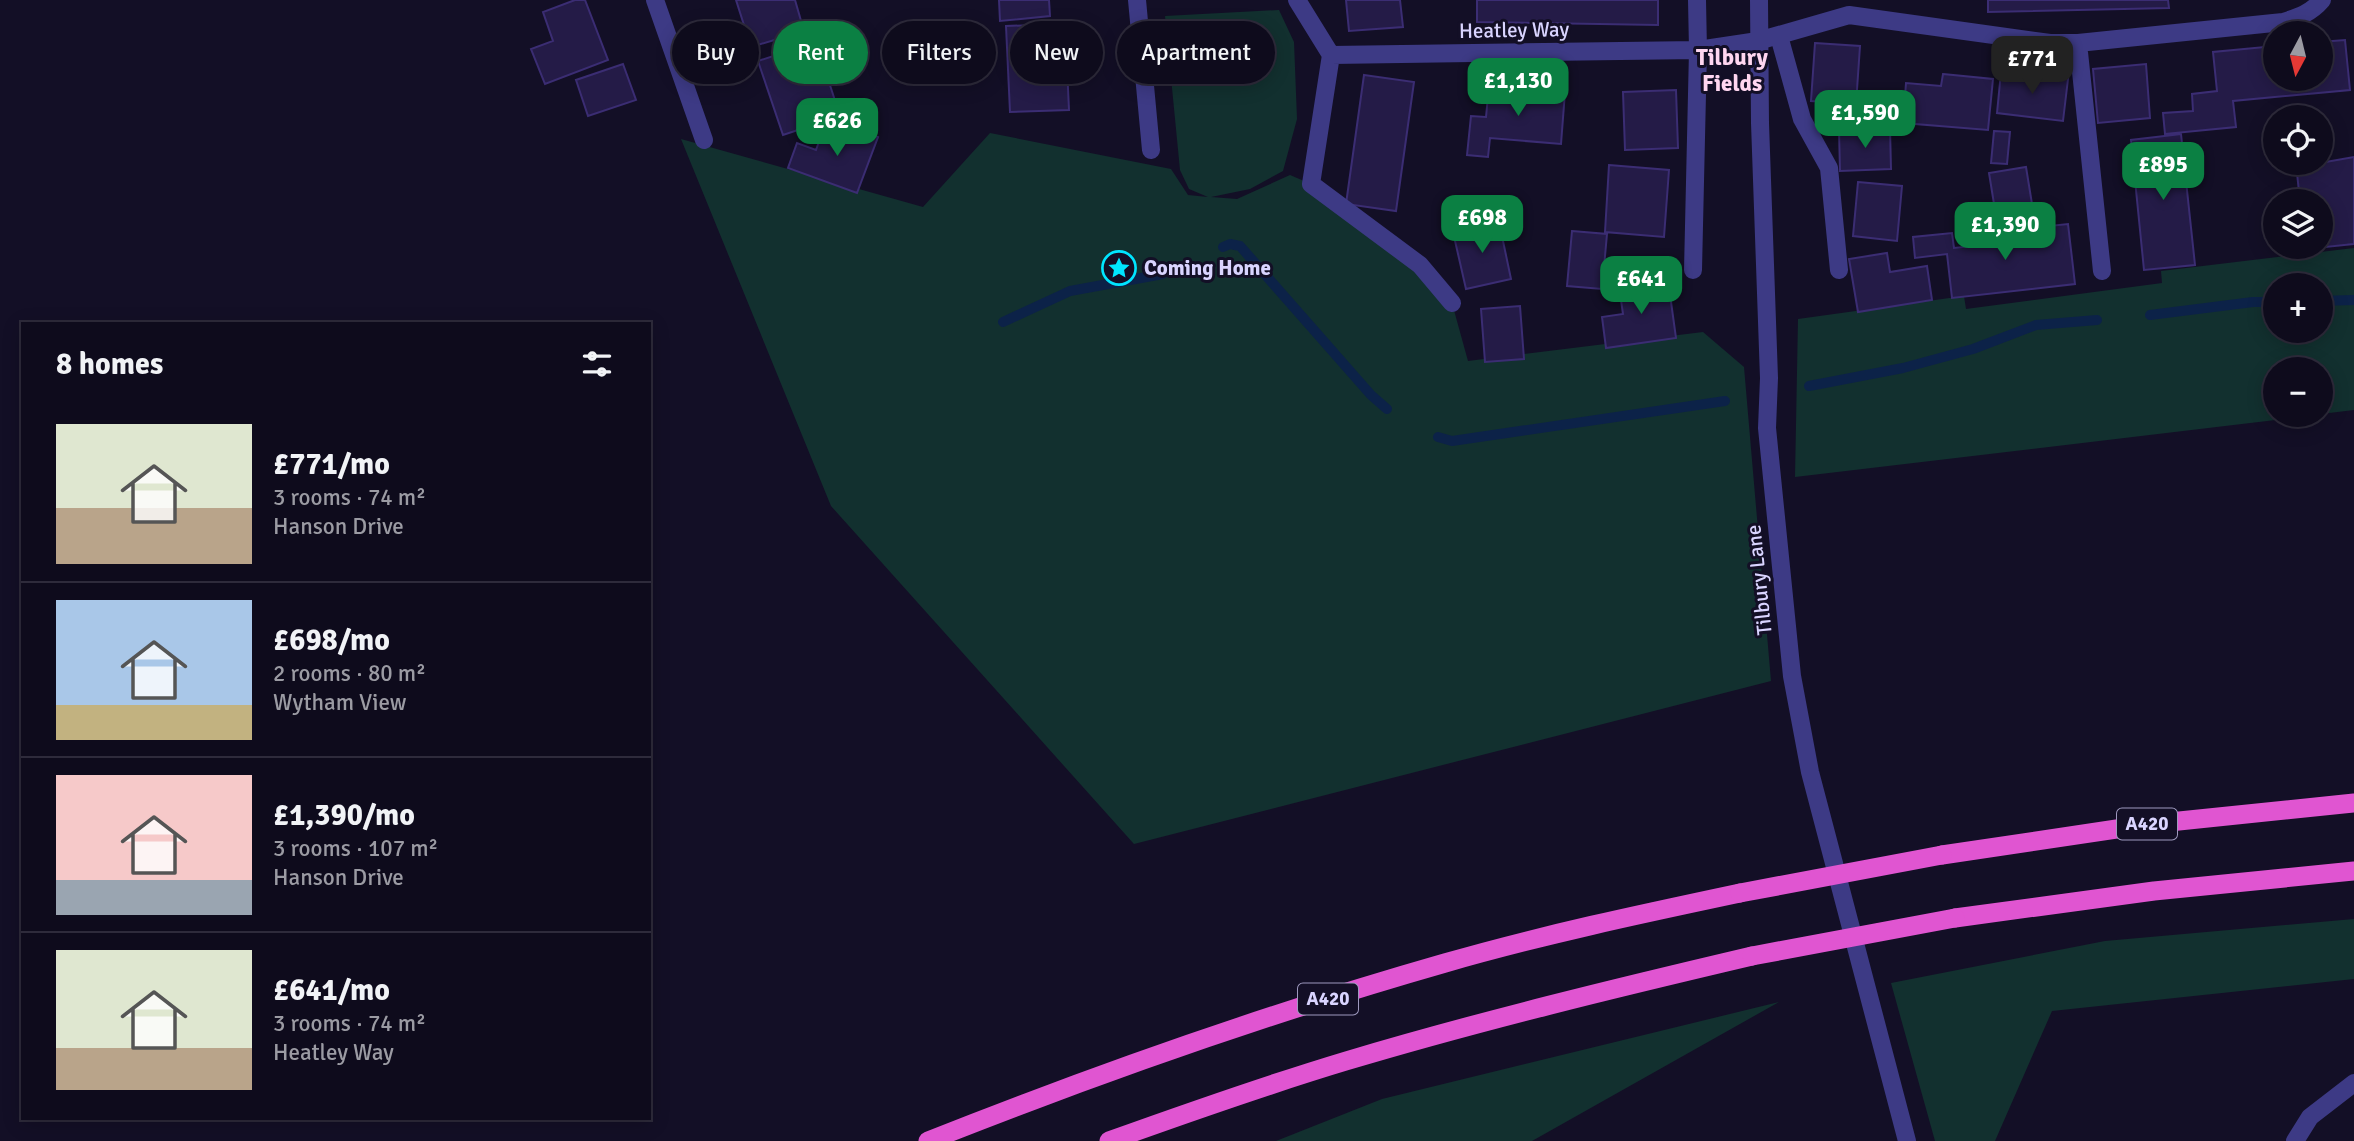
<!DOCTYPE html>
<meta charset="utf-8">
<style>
body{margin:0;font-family:Signika,sans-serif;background:#171425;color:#f1f3f6;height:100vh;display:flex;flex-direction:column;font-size:26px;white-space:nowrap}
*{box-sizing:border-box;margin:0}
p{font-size:23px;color:#9b9ba3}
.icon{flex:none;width:38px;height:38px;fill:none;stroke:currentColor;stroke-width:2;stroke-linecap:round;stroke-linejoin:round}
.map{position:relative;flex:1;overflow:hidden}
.drawer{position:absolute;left:21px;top:322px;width:630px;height:798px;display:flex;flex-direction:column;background:#0e0b1c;border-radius:0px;box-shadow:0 4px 18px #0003,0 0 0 2px #2e2b3b}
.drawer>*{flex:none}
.guide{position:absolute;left:672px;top:21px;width:665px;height:63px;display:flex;gap:14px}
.needle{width:46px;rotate:187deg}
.controls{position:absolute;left:2263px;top:21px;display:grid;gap:14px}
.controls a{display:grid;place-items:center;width:70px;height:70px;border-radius:50%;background:#0e0b1c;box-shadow:0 4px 18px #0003,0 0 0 2px #2e2b3b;font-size:35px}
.price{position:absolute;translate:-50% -60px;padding:0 16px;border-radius:14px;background:#0b8043;color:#fff;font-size:23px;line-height:46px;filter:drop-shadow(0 2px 4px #0008)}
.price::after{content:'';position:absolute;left:50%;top:42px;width:21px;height:16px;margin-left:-10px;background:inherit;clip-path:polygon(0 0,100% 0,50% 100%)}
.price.current{background:#222;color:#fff}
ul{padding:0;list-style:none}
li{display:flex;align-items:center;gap:21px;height:175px;padding:0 35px}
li+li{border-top:2px solid #2e2b3b}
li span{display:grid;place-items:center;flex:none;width:196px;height:140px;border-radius:0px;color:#555}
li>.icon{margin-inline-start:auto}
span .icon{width:84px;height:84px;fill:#fffc;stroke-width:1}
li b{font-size:30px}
h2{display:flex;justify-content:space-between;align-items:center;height:84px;padding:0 35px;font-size:30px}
.tag{padding:0 24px;border-radius:32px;background:#0e0b1c;box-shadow:0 4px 18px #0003,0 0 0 2px #2e2b3b;font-size:24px;line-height:63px}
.tag.current{background:#0b8043;color:#fff}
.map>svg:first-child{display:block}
.green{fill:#12302f;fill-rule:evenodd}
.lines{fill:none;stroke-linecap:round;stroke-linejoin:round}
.stream{stroke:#0c2248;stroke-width:10}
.building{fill:#241b47;stroke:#3b2d73;stroke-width:2}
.service{stroke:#3d3a85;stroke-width:18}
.minor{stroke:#3d3a85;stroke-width:18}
.trunk{stroke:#e055d1;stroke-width:19}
.trunk-bridge{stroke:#e055d1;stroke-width:19}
.labels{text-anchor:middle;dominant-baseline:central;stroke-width:6;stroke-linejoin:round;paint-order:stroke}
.shield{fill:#130f26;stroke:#9e99be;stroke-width:2}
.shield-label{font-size:19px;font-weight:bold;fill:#d9d4ff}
.street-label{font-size:21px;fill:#d9d4ff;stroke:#130f26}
.poi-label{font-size:21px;font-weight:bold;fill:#d9d4ff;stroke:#130f26;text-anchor:start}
.neighbourhood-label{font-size:23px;font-weight:bold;fill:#ffd6f0;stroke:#130f26}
</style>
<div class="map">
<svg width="2354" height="1141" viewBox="0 0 2354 1141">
<rect width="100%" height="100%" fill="#130f26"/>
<path class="green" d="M 1279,10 L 1294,42 L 1297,119 L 1283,171 L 1250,189 L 1211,197 L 1237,199 L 1290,175 L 1311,184 L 1452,303 L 1468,361 L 1703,332 L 1744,367 L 1771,681 L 1134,844 L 831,506 L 681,139 L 923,207 L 990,133 L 1171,169 L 1188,195 L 1208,197 L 1189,189 L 1180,170 L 1165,16 Z
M 2354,248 L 2354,410 L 2321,414 L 2320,369 L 2275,369 L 2275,415 L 2318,415 L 1795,477 L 1798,319 L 1964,296 L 1966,309 L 2162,283 L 2161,271 ZM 2275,285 L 2320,285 L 2320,331 L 2275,331 Z
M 2354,919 L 2354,979 L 2052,1011 L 1995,1141 L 1935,1141 L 1891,983 L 2105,941 Z
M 1779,1002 L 1532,1141 L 1276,1141 L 1382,1099 Z"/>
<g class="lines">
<path class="stream" d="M 1223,247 L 1230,244 L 1240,246 L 1371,395 L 1387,409
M 2320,301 L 2354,300
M 2150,315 L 2253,302 L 2275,302
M 1003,322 L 1070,291 L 1163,274
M 1809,386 L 1903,368 L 1973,349 L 2036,325 L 2097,320
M 1438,437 L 1452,441 L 1725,401"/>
</g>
<path class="building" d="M 575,0 L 585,0 L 608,60 L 545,84 L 531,49 L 553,41 L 543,12 Z
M 736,0 L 795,0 L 804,31 L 751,47 Z
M 999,0 L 1049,0 L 1050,16 L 1000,21 Z
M 1346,0 L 1400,0 L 1403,27 L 1349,31 Z
M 1477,0 L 1658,0 L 1658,25 L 1477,22 Z
M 1988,0 L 2168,0 L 2169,8 L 1988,12 Z
M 1065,24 L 1069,110 L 1010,112 L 1006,26 Z
M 2345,40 L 2350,90 L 2233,101 L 2236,127 L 2165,134 L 2163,113 L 2193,111 L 2192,94 L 2217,91 L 2213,52 L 2275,46 L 2275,79 L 2320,79 L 2320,42 Z
M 816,42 L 840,116 L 783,135 L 758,61 Z
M 1815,43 L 1860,46 L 1856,104 L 1811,101 Z
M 623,64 L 636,100 L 588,116 L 576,80 Z
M 2146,64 L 2150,118 L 2098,123 L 2093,69 Z
M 2001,72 L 2068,79 L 2063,121 L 1997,113 Z
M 1943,74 L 1993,79 L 1988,130 L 1903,123 L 1906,83 L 1941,86 Z
M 1364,75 L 1414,82 L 1396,211 L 1346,204 Z
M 1489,86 L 1565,92 L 1561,144 L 1490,138 L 1488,157 L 1467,155 L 1471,116 L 1486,117 Z
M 1676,90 L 1678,148 L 1625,150 L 1623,92 Z
M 841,123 L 878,137 L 857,193 L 788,168 L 797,143 L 816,150 L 821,136 L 835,141 Z
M 1890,128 L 1891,169 L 1840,171 L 1839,130 Z
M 1994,131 L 2010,132 L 2007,164 L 1991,163 Z
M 2181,134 L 2195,265 L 2144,270 L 2131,140 Z
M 2354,157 L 2354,244 L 2306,249 L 2305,247 L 2320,247 L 2320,201 L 2300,201 L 2296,164 L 2281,166 L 2281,163 L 2320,163 Z
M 1609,165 L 1669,170 L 1664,237 L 1605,232 Z
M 2026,167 L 2032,204 L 1995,210 L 1989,173 Z
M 1858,182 L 1902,186 L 1897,241 L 1853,236 Z
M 1499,222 L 1511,279 L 1466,289 L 1453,232 Z
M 2068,224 L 2075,284 L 1952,298 L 1947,254 L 1915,258 L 1913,237 L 1952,233 L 1954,248 L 2021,241 L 2020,229 Z
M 1572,231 L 1607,234 L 1602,289 L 1567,286 Z
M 1887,253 L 1890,272 L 1927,266 L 1932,300 L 1858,312 L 1849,259 Z
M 1668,280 L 1676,338 L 1606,348 L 1602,317 L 1623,314 L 1619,286 Z
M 1520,306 L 1524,359 L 1485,362 L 1481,309 Z"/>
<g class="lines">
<path class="service" d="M 2295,1141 L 2310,1117 L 2354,1083"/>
<path class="minor" d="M 655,0 L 704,140
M 1137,0 L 1151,150
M 1297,0 L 1331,55 L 1311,184 L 1420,265 L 1452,303
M 1759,0 L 1760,123 L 1769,378 L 1767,428 L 1792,676 L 1810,772 L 1907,1141
M 1779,36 L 1802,119 L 1829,168 L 1839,270
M 2078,43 L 2102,271
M 1331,55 L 1698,50 L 1758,41 L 1849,15 L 2050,43 L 2078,43 L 2283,22 C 2299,17 2311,13 2322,0
M 1693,270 L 1698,50 L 1697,0"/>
<path class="trunk" d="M 1942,855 L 2150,824 L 2354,803
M 1955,918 L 2154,891 L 2354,871
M 928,1141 C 1097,1074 1270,1013 1445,963 C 1542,935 1641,914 1740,893
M 1109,1141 C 1187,1113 1266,1085 1346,1061 C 1480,1021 1616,988 1752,956"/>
<path class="trunk-bridge" d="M 1740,893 L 1942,855
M 1752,956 L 1955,918"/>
</g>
<defs>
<g id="sight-ring" transform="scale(1.75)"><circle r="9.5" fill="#130f26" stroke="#00e5ff" stroke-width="1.5"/><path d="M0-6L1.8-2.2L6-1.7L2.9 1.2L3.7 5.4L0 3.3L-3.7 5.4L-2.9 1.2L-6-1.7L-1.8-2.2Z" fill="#00e5ff"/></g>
</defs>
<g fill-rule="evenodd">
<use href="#sight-ring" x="1119" y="268"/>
</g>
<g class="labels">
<g class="shield">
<rect x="2117" y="808.5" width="60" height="31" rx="5"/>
<rect x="1298" y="983.5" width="60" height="31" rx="5"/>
</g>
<g class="shield-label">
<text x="2147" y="824">A420</text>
<text x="1328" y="999">A420</text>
</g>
<g class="street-label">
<text transform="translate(1514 30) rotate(-1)">Heatley Way</text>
<text transform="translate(1759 580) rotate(-96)">Tilbury Lane</text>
</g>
<g class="poi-label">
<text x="1144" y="268">Coming Home</text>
</g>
<g class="neighbourhood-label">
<text x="1732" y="57">Tilbury<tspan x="1732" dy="26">Fields</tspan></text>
</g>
</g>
</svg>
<div class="controls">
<a><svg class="needle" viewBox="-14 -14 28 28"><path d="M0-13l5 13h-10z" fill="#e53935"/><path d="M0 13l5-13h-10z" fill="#9b9ba3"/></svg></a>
<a><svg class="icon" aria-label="locate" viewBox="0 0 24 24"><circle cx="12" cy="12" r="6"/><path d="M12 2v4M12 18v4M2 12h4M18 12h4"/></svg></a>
<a><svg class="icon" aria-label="layers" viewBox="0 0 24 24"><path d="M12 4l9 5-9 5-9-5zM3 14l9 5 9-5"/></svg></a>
<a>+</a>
<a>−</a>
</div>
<b class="price current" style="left:2032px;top:96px">£771</b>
<b class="price" style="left:1518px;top:118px">£1,130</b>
<b class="price" style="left:1865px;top:150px">£1,590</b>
<b class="price" style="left:837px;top:158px">£626</b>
<b class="price" style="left:2163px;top:202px">£895</b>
<b class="price" style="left:1482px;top:255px">£698</b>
<b class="price" style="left:2005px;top:262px">£1,390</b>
<b class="price" style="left:1641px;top:316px">£641</b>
<div class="guide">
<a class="tag">Buy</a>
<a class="tag current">Rent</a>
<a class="tag">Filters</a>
<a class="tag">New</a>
<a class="tag">Apartment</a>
</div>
<section class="drawer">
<h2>8 homes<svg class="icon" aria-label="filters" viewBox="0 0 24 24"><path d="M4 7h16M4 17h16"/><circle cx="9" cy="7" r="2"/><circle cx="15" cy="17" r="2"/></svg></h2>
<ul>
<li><span style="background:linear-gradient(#dfe7d0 60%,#b9a48a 0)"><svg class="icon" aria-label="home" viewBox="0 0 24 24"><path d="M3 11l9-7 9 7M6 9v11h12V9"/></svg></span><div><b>£771/mo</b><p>3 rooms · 74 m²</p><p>Hanson Drive</p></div></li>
<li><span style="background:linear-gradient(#a9c7e8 75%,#c2b280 0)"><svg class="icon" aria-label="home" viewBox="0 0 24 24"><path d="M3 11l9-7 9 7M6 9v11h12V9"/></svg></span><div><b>£698/mo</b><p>2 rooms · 80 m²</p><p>Wytham View</p></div></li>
<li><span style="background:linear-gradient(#f6c9c9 75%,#9aa5b1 0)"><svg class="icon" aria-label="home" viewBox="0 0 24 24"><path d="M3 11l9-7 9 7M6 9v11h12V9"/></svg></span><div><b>£1,390/mo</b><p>3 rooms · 107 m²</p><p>Hanson Drive</p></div></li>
<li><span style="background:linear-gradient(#dfe7d0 70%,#b9a48a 0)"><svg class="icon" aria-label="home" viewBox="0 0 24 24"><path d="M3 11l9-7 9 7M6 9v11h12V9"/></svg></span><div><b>£641/mo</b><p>3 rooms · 74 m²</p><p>Heatley Way</p></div></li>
</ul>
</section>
</div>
